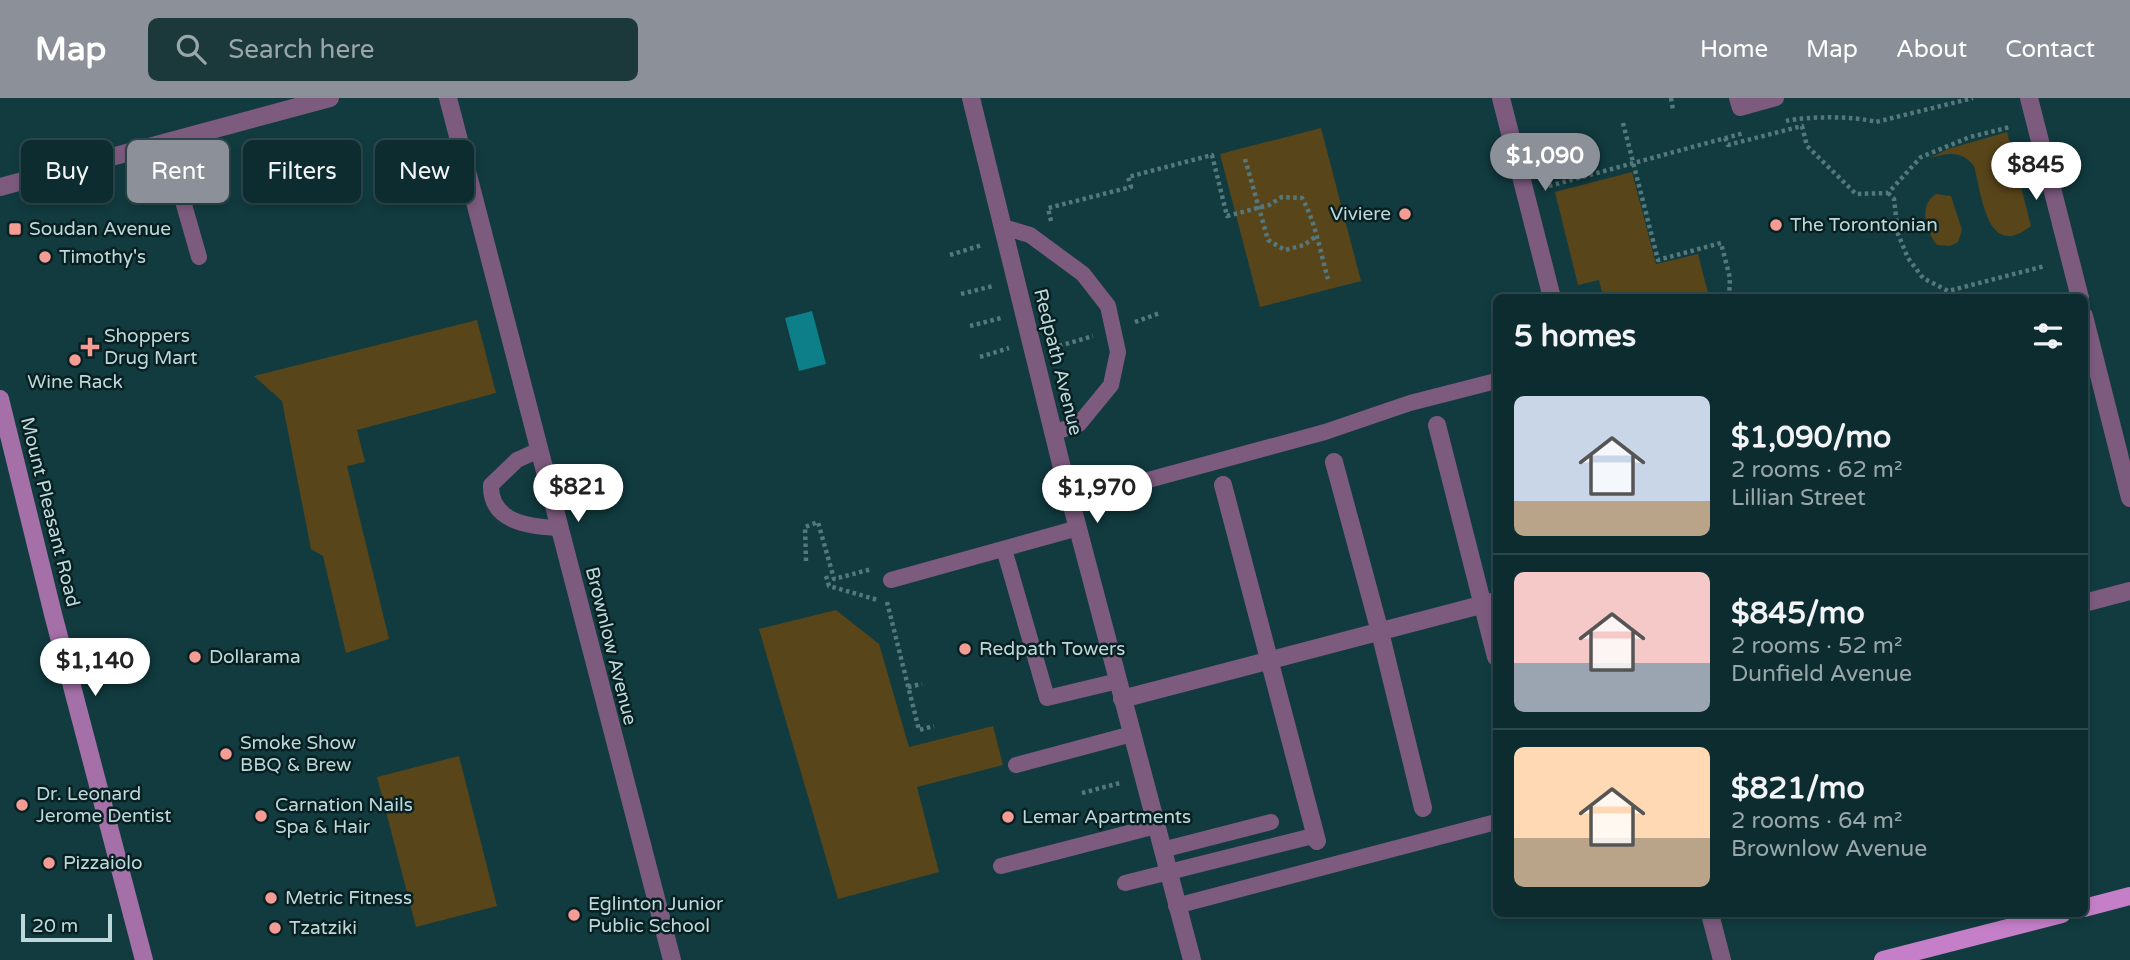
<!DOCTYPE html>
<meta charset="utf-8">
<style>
body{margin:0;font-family:"Varela Round",sans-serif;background:#1b383b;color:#f1f3f6;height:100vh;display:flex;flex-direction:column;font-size:26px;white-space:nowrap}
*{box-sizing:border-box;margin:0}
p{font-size:23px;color:#9aa7aa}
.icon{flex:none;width:38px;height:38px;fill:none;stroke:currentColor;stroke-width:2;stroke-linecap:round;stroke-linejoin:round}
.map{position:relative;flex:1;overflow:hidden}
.details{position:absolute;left:1493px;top:196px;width:595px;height:623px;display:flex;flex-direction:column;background:#0d2c2f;border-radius:10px;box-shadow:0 4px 10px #0003,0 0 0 2px #2d484b}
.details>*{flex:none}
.guide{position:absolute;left:21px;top:42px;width:665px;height:63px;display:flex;gap:14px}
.scale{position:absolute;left:21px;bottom:18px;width:91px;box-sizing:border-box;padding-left:7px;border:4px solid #bdd8db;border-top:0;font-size:19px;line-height:24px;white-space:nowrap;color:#bdd8db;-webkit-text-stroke:5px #092022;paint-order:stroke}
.price{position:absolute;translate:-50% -60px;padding:0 16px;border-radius:24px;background:#fff;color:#222;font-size:23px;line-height:46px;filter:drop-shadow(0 2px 4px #0008)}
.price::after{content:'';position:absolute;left:50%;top:42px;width:21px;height:16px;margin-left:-10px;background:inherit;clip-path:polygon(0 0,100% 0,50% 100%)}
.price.active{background:#8c9099;color:#fff}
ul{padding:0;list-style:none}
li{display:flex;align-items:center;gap:21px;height:175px;padding:0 21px}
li+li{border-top:2px solid #2d484b}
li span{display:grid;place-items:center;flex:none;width:196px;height:140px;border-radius:10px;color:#555}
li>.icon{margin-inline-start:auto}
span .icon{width:84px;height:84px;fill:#fffc;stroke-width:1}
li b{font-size:30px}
h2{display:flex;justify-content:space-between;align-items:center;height:84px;padding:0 21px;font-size:30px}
.pill{padding:0 24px;border-radius:10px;background:#0d2c2f;box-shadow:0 4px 10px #0003,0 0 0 2px #2d484b;font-size:24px;line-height:63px}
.pill.active{background:#8c9099;color:#fff}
header{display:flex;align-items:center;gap:42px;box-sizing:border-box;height:98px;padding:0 35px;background:#8c9099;color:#fff}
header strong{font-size:33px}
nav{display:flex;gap:38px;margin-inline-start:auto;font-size:24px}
.search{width:490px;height:63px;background:#1b383b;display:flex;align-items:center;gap:18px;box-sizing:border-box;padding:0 24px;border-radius:10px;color:#9aa7aa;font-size:26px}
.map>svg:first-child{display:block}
.green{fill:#59451a}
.water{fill:#0c7f89}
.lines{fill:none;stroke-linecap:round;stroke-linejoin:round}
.path{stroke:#54787c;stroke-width:4.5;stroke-dasharray:3.5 3.5;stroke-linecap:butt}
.service{stroke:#7d5b7f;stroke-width:16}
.pedestrian{stroke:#7d5b7f;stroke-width:18}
.minor{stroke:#7d5b7f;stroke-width:18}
.secondary{stroke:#a570a8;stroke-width:18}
.primary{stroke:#c47fc8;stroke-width:18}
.poi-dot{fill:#f59c94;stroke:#092022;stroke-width:2.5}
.labels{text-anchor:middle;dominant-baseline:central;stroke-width:5;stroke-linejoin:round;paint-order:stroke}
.poi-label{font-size:19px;fill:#bdd8db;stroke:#092022;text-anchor:start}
.street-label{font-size:19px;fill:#bdd8db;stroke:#092022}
</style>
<header>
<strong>Map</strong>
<div class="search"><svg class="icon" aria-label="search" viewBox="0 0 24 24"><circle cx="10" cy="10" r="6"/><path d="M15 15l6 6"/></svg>Search here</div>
<nav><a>Home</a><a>Map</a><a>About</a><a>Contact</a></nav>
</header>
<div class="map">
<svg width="2130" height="862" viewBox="0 0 2130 862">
<rect width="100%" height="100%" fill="#113b3f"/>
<path class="green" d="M 1321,30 L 1361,183 L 1260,209 L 1220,56 Z
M 2007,34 L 2031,128 C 1987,163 1982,98 1974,68 C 1961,52 1948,55 1930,60 L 1948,51 Z
M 1632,74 L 1656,166 L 1698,156 L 1709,199 L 1603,199 L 1599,182 L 1578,187 L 1555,94 Z
M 1936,96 L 1951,98 L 1962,132 L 1958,144 L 1950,148 L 1937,147 C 1926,133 1918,107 1936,96 Z
M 477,222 L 496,295 L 357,332 L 365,364 L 347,368 L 389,541 L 346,555 L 323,458 L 311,451 L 282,303 L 254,278 Z
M 836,512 L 879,546 L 909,649 L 993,628 L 1003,667 L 917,689 L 939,774 L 838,801 L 759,531 Z
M 459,658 L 497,808 L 416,829 L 377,679 Z"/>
<path class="water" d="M 812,213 L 826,266 L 799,273 L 785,220 Z"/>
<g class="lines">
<path class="path" d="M 1671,0 L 1673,12
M 1786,23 C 1807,18 1856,18 1876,24 L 1973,0
M 1623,25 L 1658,162 L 1721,145 L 1730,180 L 1729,200
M 1725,40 L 1728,47 L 1802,28 L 1807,48 L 1856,96 L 1888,95 L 1921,59 L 1970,39 L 2010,29
M 1245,61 L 1268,142 L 1285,152 L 1304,147 L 1315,139
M 1549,88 L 1744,35
M 1888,95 L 1894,101 L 1898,136 L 1908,160 L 1923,180 L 1948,193 L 2045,168
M 1051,123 L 1048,110 L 1131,89 L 1128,79 L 1212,57 L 1227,118 L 1269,107 L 1282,99 L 1302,100 C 1316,125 1320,154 1328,181
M 950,157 L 982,147
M 961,196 L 993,188
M 1135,224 L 1160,215
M 970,228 L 1001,220
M 1059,248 L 1093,238
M 980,259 L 1009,250
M 806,463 L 805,429 L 818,424 L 834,481 L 872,471
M 826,478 L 829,488 L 878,502
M 887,504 L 919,632 L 934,628
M 908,589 L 922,586
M 1082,695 L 1120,685"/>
<path class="service" d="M 1737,0 L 1740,10 L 1776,0
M 166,44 L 199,159
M 1003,129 L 1030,137 L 1083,176 L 1108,208 L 1118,254 L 1111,287 L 1079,326 L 1053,335
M 539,352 L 517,362 L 491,387 C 490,424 529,429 559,430
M 1071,403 L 1325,334 L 1410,305 L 1496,283
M 1004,451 L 1047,600 L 1118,583
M 891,482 L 1078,430
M 1016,667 L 1132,636
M 1162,752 L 1271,724
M 1001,768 L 1156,728
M 1125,785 L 1309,739
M 1176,808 L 1496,724"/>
<path class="pedestrian" d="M 1437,327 L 1496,559
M 1334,364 L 1380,534 L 1423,710
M 1223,387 L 1317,743
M 1122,601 L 1496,503"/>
<path class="minor" d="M 448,0 L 672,862
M 971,0 L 1062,370 L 1192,862
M 1501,0 L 1552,200
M 2029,0 L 2080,200
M 0,89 L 330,0
M 2084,218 L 2130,400
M 2084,505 L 2130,493
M 1710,816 L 1722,862"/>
<path class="secondary" d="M 0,301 L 53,516 L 144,862"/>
<path class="primary" d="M 2084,810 L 2130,798
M 1883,862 L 2062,816"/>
</g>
<g class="poi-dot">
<circle cx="1405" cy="116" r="7"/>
<circle cx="1776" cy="127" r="7"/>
<rect x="8" y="124" width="14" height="14" rx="3.5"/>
<circle cx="45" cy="159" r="7"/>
<path d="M86.5 238.5h7v7h7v7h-7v7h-7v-7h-7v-7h7z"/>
<circle cx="75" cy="262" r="7"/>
<circle cx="965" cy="551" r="7"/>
<circle cx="195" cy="559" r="7"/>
<circle cx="226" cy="656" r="7"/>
<circle cx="22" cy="707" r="7"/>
<circle cx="261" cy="718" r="7"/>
<circle cx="1008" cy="719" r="7"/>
<circle cx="49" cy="765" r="7"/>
<circle cx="271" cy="800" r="7"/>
<circle cx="574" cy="817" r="7"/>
<circle cx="275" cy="830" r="7"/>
</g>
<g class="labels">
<g class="poi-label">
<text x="1391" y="116" text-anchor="end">Viviere</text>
<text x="1790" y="127">The Torontonian</text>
<text x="29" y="131">Soudan Avenue</text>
<text x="59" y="159">Timothy's</text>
<text x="104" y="238">Shoppers<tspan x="104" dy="22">Drug Mart</tspan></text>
<text x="75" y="284" text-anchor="middle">Wine Rack</text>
<text x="979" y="551">Redpath Towers</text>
<text x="209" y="559">Dollarama</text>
<text x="240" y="645">Smoke Show<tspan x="240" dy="22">BBQ &amp; Brew</tspan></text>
<text x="36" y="696">Dr. Leonard<tspan x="36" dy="22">Jerome Dentist</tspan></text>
<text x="275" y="707">Carnation Nails<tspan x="275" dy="22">Spa &amp; Hair</tspan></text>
<text x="1022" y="719">Lemar Apartments</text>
<text x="63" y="765">Pizzaiolo</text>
<text x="285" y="800">Metric Fitness</text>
<text x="588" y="806">Eglinton Junior<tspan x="588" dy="22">Public School</tspan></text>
<text x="289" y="830">Tzatziki</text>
</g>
<g class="street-label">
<text transform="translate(1058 264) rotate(76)">Redpath Avenue</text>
<text transform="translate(50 414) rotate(76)">Mount Pleasant Road</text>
<text transform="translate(611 548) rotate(76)">Brownlow Avenue</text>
</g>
</g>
</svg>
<div class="scale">20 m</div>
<b class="price active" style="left:1545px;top:95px">$1,090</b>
<b class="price" style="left:2036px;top:104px">$845</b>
<b class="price" style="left:578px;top:426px">$821</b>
<b class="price" style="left:1097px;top:427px">$1,970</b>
<b class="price" style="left:95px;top:600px">$1,140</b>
<div class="guide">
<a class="pill">Buy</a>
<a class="pill active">Rent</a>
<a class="pill">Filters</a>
<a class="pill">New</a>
</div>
<section class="details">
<h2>5 homes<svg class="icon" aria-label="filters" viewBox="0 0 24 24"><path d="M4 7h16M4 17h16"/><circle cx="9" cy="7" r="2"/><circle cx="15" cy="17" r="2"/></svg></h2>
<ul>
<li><span style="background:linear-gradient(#c9d6e8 75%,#b9a48a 0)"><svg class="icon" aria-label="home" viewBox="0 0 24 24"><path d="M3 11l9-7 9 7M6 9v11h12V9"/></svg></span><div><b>$1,090/mo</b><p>2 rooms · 62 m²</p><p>Lillian Street</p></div></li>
<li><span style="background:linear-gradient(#f6c9c9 65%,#9aa5b1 0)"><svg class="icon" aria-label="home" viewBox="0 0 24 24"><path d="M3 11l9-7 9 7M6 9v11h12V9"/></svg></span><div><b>$845/mo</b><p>2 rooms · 52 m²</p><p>Dunfield Avenue</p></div></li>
<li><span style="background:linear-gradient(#ffd9b3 65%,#b9a48a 0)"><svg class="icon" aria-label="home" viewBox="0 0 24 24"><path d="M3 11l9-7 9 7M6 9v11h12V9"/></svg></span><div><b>$821/mo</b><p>2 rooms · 64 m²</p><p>Brownlow Avenue</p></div></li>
</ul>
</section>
</div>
